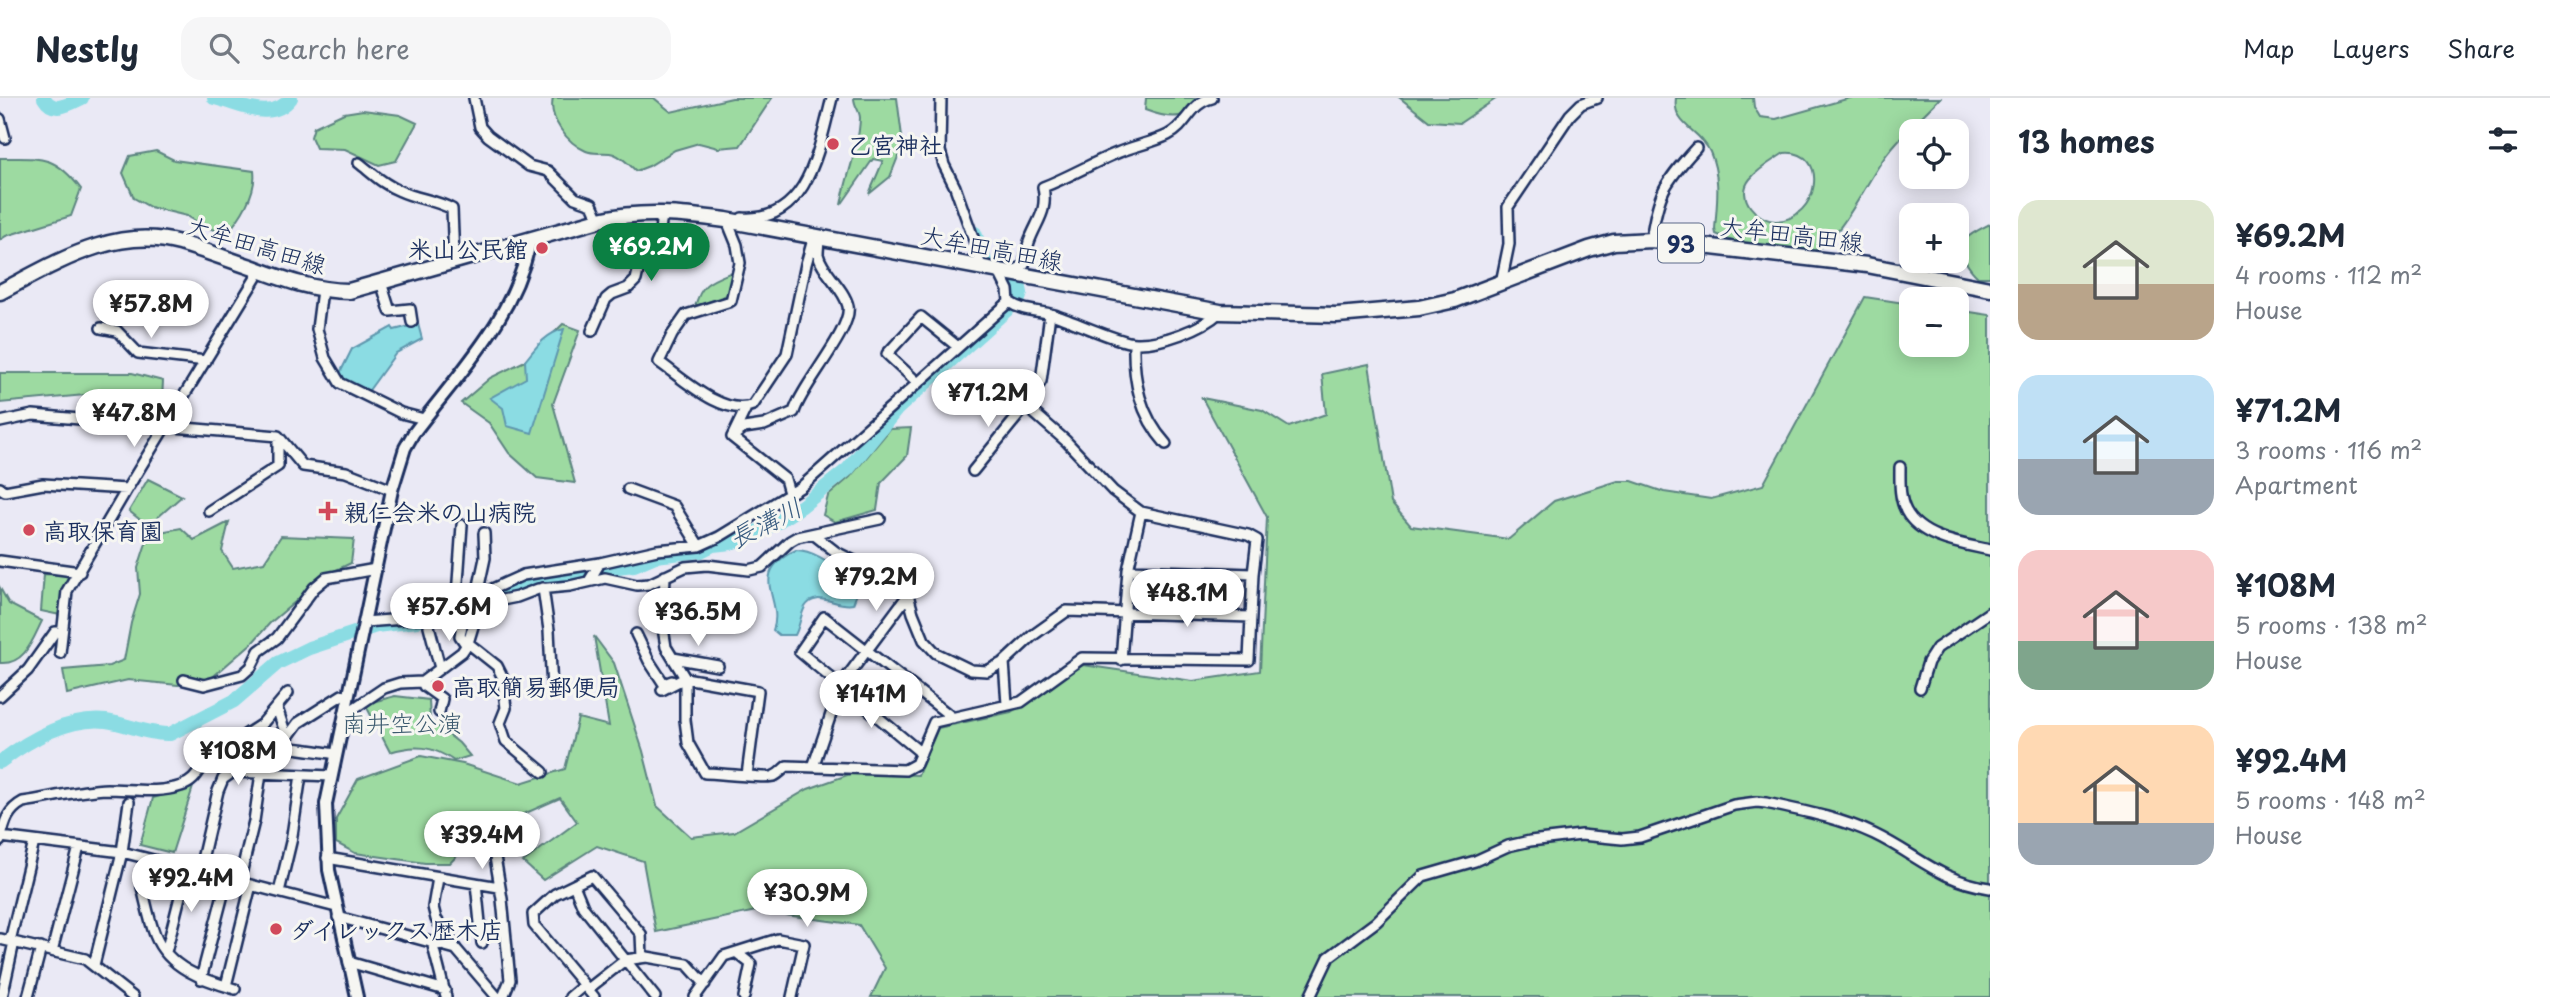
<!DOCTYPE html>
<meta charset="utf-8">
<style>
body{margin:0;font-family:"Playpen Sans","Klee One",sans-serif;background:#f6f6f7;color:#1f2937;height:100vh;display:flex;flex-direction:column;font-size:26px;white-space:nowrap}
*{box-sizing:border-box;margin:0}
p{font-size:23px;color:#747a83}
.icon{flex:none;width:38px;height:38px;fill:none;stroke:currentColor;stroke-width:2;stroke-linecap:round;stroke-linejoin:round}
.map{position:relative;flex:1;overflow:hidden}
.drawer{display:flex;flex-direction:column;background:#fff;width:560px}
.drawer>*{flex:none}
.fabs{position:absolute;left:1899px;top:21px;display:grid;gap:14px}
.fabs a{display:grid;place-items:center;width:70px;height:70px;border-radius:14px;background:#fff;box-shadow:0 4px 18px #0003;font-size:35px}
.price{position:absolute;translate:-50% -60px;padding:0 16px;border-radius:24px;background:#fff;color:#222;font-size:23px;line-height:46px;filter:drop-shadow(0 2px 4px #0008)}
.price::after{content:'';position:absolute;left:50%;top:42px;width:21px;height:16px;margin-left:-10px;background:inherit;clip-path:polygon(0 0,100% 0,50% 100%)}
.price.current{background:#0b8043;color:#fff}
ul{padding:0;list-style:none}
li{display:flex;align-items:center;gap:21px;height:175px;padding:0 28px}
li span{display:grid;place-items:center;flex:none;width:196px;height:140px;border-radius:21px;color:#555}
li>.icon{margin-inline-start:auto}
span .icon{width:84px;height:84px;fill:#fffc;stroke-width:1}
li b{font-size:30px}
h2{display:flex;justify-content:space-between;align-items:center;height:84px;padding:0 28px;font-size:30px}
header{display:flex;align-items:center;gap:42px;box-sizing:border-box;height:98px;padding:0 35px;background:#fff;border-bottom:2px solid #e0e1e3}
header strong{font-size:33px}
nav{display:flex;gap:38px;margin-inline-start:auto;font-size:24px}
.search{width:490px;height:63px;background:#f6f6f7;display:flex;align-items:center;gap:18px;box-sizing:border-box;padding:0 24px;border-radius:21px;color:#747a83;font-size:26px}
main{display:flex;flex:1;min-height:0}
.map>svg:first-child{display:block}
.green{fill:#9ddaa1;stroke:#5c8480;stroke-width:2;fill-rule:evenodd}
.water{fill:#8bdce3;stroke:#5e97ae;stroke-width:2}
.lines{fill:none;stroke-linecap:round;stroke-linejoin:round}
.river{stroke:#8bdce3;stroke-width:14}
.minor-casing{stroke:#1b2f5e;stroke-width:14}
.tertiary-casing{stroke:#1b2f5e;stroke-width:16}
.primary-casing{stroke:#1b2f5e;stroke-width:19}
.minor{stroke:#f6f6f2;stroke-width:9}
.tertiary{stroke:#f6f6f2;stroke-width:10}
.primary{stroke:#f6f6f2;stroke-width:14}
.poi-dot{fill:#d1495b;stroke:#f6f6f2;stroke-width:2.5}
.labels{text-anchor:middle;dominant-baseline:central;stroke-width:6;stroke-linejoin:round;paint-order:stroke}
.shield{fill:#f6f6f2;stroke:#5d6b8a;stroke-width:2}
.shield-label{font-size:23px;font-weight:bold;fill:#1b2f5e}
.poi-label{font-size:24px;font-weight:bold;fill:#1b2f5e;stroke:#f6f6f2;text-anchor:start}
.street-label{font-size:24px;fill:#1b2f5e;stroke:#f6f6f2}
.park-label{font-size:24px;fill:#3c5a6f;stroke:#f6f6f2}
.water-label{font-size:26px;font-style:italic;fill:#375a7f;stroke:#f6f6f2}
</style>
<header>
<strong>Nestly</strong>
<div class="search"><svg class="icon" aria-label="search" viewBox="0 0 24 24"><circle cx="10" cy="10" r="6"/><path d="M15 15l6 6"/></svg>Search here</div>
<nav><a>Map</a><a>Layers</a><a>Share</a></nav>
</header>
<main>
<div class="map">
<svg width="1990" height="899" viewBox="0 0 1990 899">
<rect width="100%" height="100%" fill="#eae9f5"/>
<filter id="ink" filterUnits="userSpaceOnUse"><feTurbulence type="fractalNoise" baseFrequency=".0143" numOctaves="2"/><feDisplacementMap in="SourceGraphic" scale="14" xChannelSelector="R" yChannelSelector="G"/><feConvolveMatrix kernelMatrix="1 2 1 2 8 2 1 2 1" color-interpolation-filters="sRGB"/></filter>
<g filter="url(#ink)">
<path class="green" d="M 553,0 L 654,0 L 671,14 L 732,0 L 772,0 L 740,48 L 718,50 L 699,45 L 675,52 L 649,68 L 636,73 C 630,67 622,59 614,56 C 605,53 595,57 586,53 C 567,45 548,20 553,0 Z
M 854,0 L 897,0 L 903,46 L 890,79 L 869,96 L 883,63 L 873,61 L 841,107 C 846,78 859,50 860,20 C 860,13 854,8 854,0 Z
M 1146,0 L 1208,0 C 1186,21 1174,23 1145,12 Z
M 1400,0 L 1497,0 L 1460,25 L 1429,23 Z
M 1676,0 L 1753,0 L 1754,9 L 1760,19 L 1776,21 L 1850,0 L 1940,0 C 1923,18 1902,36 1887,56 C 1868,80 1840,146 1810,155 L 1734,144 L 1716,136 L 1715,131 C 1717,104 1721,79 1710,54 C 1700,31 1672,28 1676,0 ZM 1784,55 C 1831,51 1819,122 1776,123 C 1757,123 1735,99 1750,81 C 1759,70 1772,63 1784,55 Z
M 363,12 L 400,17 L 417,25 L 396,63 L 379,67 L 345,51 L 316,50 L 311,39 L 314,29 L 344,15 Z
M 156,53 L 174,62 L 254,73 C 257,95 240,121 226,136 L 206,129 L 187,118 L 150,109 L 134,100 L 123,75 L 130,58 Z
M 0,60 C 41,60 54,56 81,91 L 71,118 L 6,138 L 0,142 Z
M 1990,126 L 1990,179 L 1978,179 C 1972,174 1968,168 1964,161 C 1954,142 1975,134 1990,126 Z
M 732,174 L 730,196 L 695,209 C 701,185 710,183 732,174 Z
M 1865,199 L 1911,206 L 1911,247 L 1956,247 L 1957,212 L 1990,217 L 1990,899 L 871,899 L 885,870 L 859,827 L 756,813 L 656,834 L 643,763 L 597,748 L 543,782 L 523,764 L 577,724 L 560,700 L 478,736 L 450,765 L 425,765 L 355,755 L 336,745 L 336,721 L 358,681 L 421,658 L 463,666 L 521,685 L 565,671 L 578,620 L 609,628 L 594,538 L 614,565 L 643,653 L 657,708 L 691,739 L 734,734 L 808,691 L 853,675 L 918,677 L 938,630 L 1011,614 L 1083,567 L 1193,583 L 1260,573 L 1267,419 L 1202,300 L 1262,312 L 1289,329 L 1326,316 L 1322,276 L 1369,266 L 1391,405 L 1411,428 L 1509,441 L 1554,403 L 1618,383 L 1632,383 L 1664,394 L 1711,401 L 1763,387 Z
M 563,226 L 580,232 L 553,306 L 575,385 L 537,380 L 509,355 L 489,325 L 461,305 L 490,280 L 525,263 Z
M 0,275 L 132,275 L 163,283 L 162,302 L 142,302 L 96,296 L 0,305 Z
M 911,330 L 907,358 L 881,385 L 877,412 L 835,424 L 823,417 L 828,398 L 850,379 L 890,331 Z
M 148,381 L 182,398 L 148,428 L 129,413 Z
M 229,424 L 222,453 L 233,470 L 264,464 L 281,438 L 354,441 L 351,465 L 313,483 L 302,498 L 270,525 L 253,544 L 208,583 L 178,587 L 128,582 L 67,596 L 63,572 L 109,568 L 124,562 L 131,525 L 140,496 L 138,470 L 146,445 L 155,435 L 181,430 L 194,442 Z
M 44,476 L 71,477 L 63,493 L 60,517 L 41,513 Z
M 0,490 L 9,506 L 42,523 C 33,541 25,567 0,565 Z
M 395,598 L 429,602 L 430,622 L 459,645 L 470,658 L 454,663 C 433,648 415,646 390,654 L 365,606 Z
M 193,689 L 172,755 L 140,747 L 153,700 Z"/>
<path class="water" d="M 418,226 L 422,241 L 396,255 L 367,295 L 338,279 L 352,251 L 392,229 L 394,232 Z
M 564,231 L 532,335 L 507,328 L 503,310 L 490,300 L 526,280 L 525,263 C 536,249 546,235 564,231 Z
M 796,452 C 817,452 838,472 855,483 L 856,498 L 853,506 C 837,510 816,491 805,509 C 800,518 800,528 795,537 L 779,537 L 773,532 C 785,501 745,476 796,452 Z"/>
<g class="lines">
<path class="river" d="M 44,0 C 53,16 68,7 82,0
M 214,0 C 239,5 271,26 291,0
M 472,505 L 516,485 L 541,478 L 634,467 L 655,458 L 701,453 L 713,447 L 731,445 L 774,426 L 802,408 L 848,371 L 897,311 L 1019,201 L 1021,195 L 1017,177 L 986,166 L 975,135
M 0,664 C 29,642 68,619 106,623 C 128,626 148,637 170,636 L 234,603 L 278,565 L 309,550 L 376,528 L 417,523"/>
<g class="minor-casing">
<path id="minor" d="M 474,0 L 480,29 L 488,38 L 529,68 L 548,73 L 575,100 L 592,106 L 599,122
M 941,0 L 940,53 L 944,67 L 955,89 L 975,145 L 981,170
M 0,21 L 5,40
M 359,65 C 372,75 384,87 400,93 C 417,101 436,102 452,111 L 454,163
M 726,120 L 737,147 L 740,165 L 731,203 L 686,217 L 672,237 L 659,264 C 682,280 724,320 753,307 L 787,256 L 806,166 L 814,138
M 742,120 C 809,125 819,49 832,0
M 1651,142 C 1658,95 1664,85 1696,50
M 999,174 L 1008,192 L 1009,204
M 1011,175 L 1024,167 C 1026,160 1027,151 1029,144 C 1037,122 1048,114 1043,89 C 1069,79 1092,65 1117,55 C 1133,48 1152,45 1168,37 C 1188,27 1190,5 1212,0
M 381,184 L 390,213 L 410,211 L 412,224
M 1501,185 L 1509,146 L 1508,109 L 1570,17 L 1581,6 L 1597,0
M 322,192 L 317,231 L 325,260 L 340,285 L 401,315 L 424,321
M 1009,204 C 1023,214 1039,212 1054,217 C 1073,223 1120,245 1136,245 C 1161,246 1202,231 1220,214
M 101,230 L 117,233 L 138,255 L 206,263
M 592,233 L 606,201 L 612,196 L 628,190 L 636,182 L 640,164 L 656,143 L 660,133 L 662,115
M 1134,245 C 1133,283 1140,317 1166,346
M 918,285 L 887,256 L 921,219 L 958,249
M 746,310 L 732,339 L 785,381 L 789,395
M 0,324 L 33,317 L 278,338 L 303,368 L 346,374 L 392,392
M 732,339 L 744,330 L 764,327 L 794,314 C 802,287 853,231 848,208 C 844,190 821,173 818,156 C 818,151 819,145 819,139
M 1900,369 C 1900,383 1899,400 1906,413 C 1921,441 1963,446 1990,452
M 973,373 L 1026,308 L 1041,283 L 1050,216
M 0,390 L 5,393 L 43,386 L 127,391
M 628,391 L 674,408 L 699,448
M 209,413 L 278,368 L 278,339
M 462,427 L 457,498 L 464,516 L 460,538 L 467,548
M 813,436 L 836,454 L 893,482 L 908,497 L 913,515 L 924,542 L 936,555 L 971,572 L 987,573 L 1004,564 L 1032,538 L 1067,513 L 1251,519
M 0,463 L 80,474
M 1128,472 L 1253,476
M 665,478 L 663,530 L 666,549 L 685,580 L 685,622 L 688,645 L 705,675 C 716,675 769,681 774,678 C 779,676 783,671 787,668 L 905,672 L 916,666 L 934,624 L 1021,604 L 1082,560 L 1249,562 L 1253,476 L 1257,442 L 1248,437 L 1141,414 L 1113,393 L 1066,343 L 1026,308
M 589,483 L 600,465 L 657,452 L 699,448 L 719,439 L 801,389 L 1009,204
M 543,490 L 549,532 L 552,592
M 477,497 L 485,460 L 484,435
M 364,524 L 431,519 L 523,477 L 600,465
M 429,528 L 440,570
M 636,536 L 649,563 L 664,586 L 672,583
M 468,545 L 497,568 L 502,578 L 506,610 L 500,625 L 506,643 L 543,674
M 60,555 L 67,493 L 127,391 L 260,173
M 673,560 L 718,568
M 1121,562 L 1128,472 L 1141,414
M 1004,564 L 1007,606
M 184,582 L 204,587 L 242,577 L 251,569 L 259,553 L 277,540 L 314,490 L 326,480 L 376,471
M 422,584 L 424,588 L 442,601 L 439,614
M 1920,590 L 1928,564 L 1937,550 L 1990,514
M 662,592 L 685,580 L 758,593 L 747,677
M 0,598 L 28,572 L 55,534 L 62,534
M 277,610 L 287,640
M 344,617 L 384,590 L 400,585 L 422,584 L 462,554 L 468,545 L 474,525 L 484,513 L 502,502 L 517,499 L 538,491 L 570,488 L 605,480 L 637,487 L 649,486 L 685,469 L 707,467 L 749,472 L 762,469 L 790,443 L 797,439 L 880,421
M 245,637 L 262,626 L 288,595
M 267,644 L 287,640 L 298,625 L 342,597
M 921,655 L 800,554 L 824,519 L 953,620
M 813,669 L 841,587 L 908,497
M 1,739 L 122,754 L 336,809
M 0,743 C 4,727 6,713 23,704 C 50,700 79,692 107,691 C 131,691 158,696 181,688 C 198,683 199,669 210,659 C 234,638 307,652 336,656
M 494,753 L 502,801 L 510,882 L 503,899
M 327,760 L 499,789
M 199,774 L 218,693 L 223,681 L 233,674 L 331,678
M 438,780 L 433,809 L 436,821 L 456,851
M 239,784 L 254,723 L 261,675
M 476,785 L 482,845
M 574,787 L 583,809 L 655,899
M 182,793 L 143,783 L 142,789 C 146,805 149,822 155,837 C 168,870 204,882 235,891
M 279,794 L 291,744 L 301,677
M 338,819 L 456,851 L 497,899
M 0,841 L 85,861 L 133,899
M 10,843 L 34,744
M 432,844 L 446,899
M 52,853 L 79,749
M 166,854 L 187,771
M 737,855 L 751,866 L 744,899
M 349,864 L 445,892
M 94,867 L 122,754 L 129,704
M 201,881 L 227,781
M 226,888 L 251,787
M 588,891 L 625,862 L 647,859 L 687,866 L 705,886
M 2,899 L 14,844
M 28,899 L 41,850
M 570,899 L 584,887
M 594,899 L 534,827 L 533,816 L 555,796 L 592,778 L 641,836 L 642,859
M 695,899 L 724,858 L 778,841 L 804,846 L 792,899
M 1310,899 L 1329,859 L 1376,824 L 1423,778 L 1475,763 L 1508,748 L 1530,743 L 1581,737 L 1622,741 L 1640,739 L 1734,707 L 1757,704 L 1766,705 C 1803,713 1840,720 1874,736 C 1918,757 1937,782 1990,790"/>
</g>
<g class="tertiary-casing">
<path id="tertiary" d="M 357,899 L 329,772 L 326,706 L 392,392 L 405,350 L 413,336 C 460,273 515,220 531,140"/>
</g>
<g class="primary-casing">
<path id="primary" d="M 0,194 C 56,165 115,127 180,145 C 204,152 227,161 251,169 C 283,181 314,193 349,193 L 599,122 C 642,112 682,116 726,122 L 1220,214 L 1337,217 L 1419,210 L 1455,202 L 1589,151 L 1614,144 L 1651,142 L 1867,167 L 1990,191"/>
</g>
<use href="#minor" class="minor"/>
<use href="#tertiary" class="tertiary"/>
<use href="#primary" class="primary"/>
</g>
</g>
<g class="poi-dot">
<circle cx="833" cy="46" r="7"/>
<circle cx="542" cy="150" r="7"/>
<path d="M324.5 402.5h7v7h7v7h-7v7h-7v-7h-7v-7h7z"/>
<circle cx="29" cy="432" r="7"/>
<circle cx="438" cy="588" r="7"/>
<circle cx="276" cy="831" r="7"/>
</g>
<g class="labels">
<rect class="shield" x="1658" y="125.5" width="46" height="39" rx="5"/>
<g class="shield-label">
<text x="1681" y="145">93</text>
</g>
<g class="poi-label">
<text x="847" y="46">乙宮神社</text>
<text x="528" y="150" text-anchor="end">米山公民館</text>
<text x="344" y="413">親仁会米の山病院</text>
<text x="43" y="432">高取保育園</text>
<text x="452" y="588">高取簡易郵便局</text>
<text x="290" y="831">ダイレックス歴木店</text>
</g>
<g class="street-label">
<text transform="translate(1792 135) rotate(7)">大牟田高田線</text>
<text transform="translate(257 146) rotate(17)">大牟田高田線</text>
<text transform="translate(992 149) rotate(11)">大牟田高田線</text>
</g>
<g class="park-label">
<text x="402" y="624">南井空公演</text>
</g>
<g class="water-label">
<text transform="translate(765 424) rotate(-27)">長溝川</text>
</g>
</g>
</svg>
<div class="fabs">
<a><svg class="icon" aria-label="locate" viewBox="0 0 24 24"><circle cx="12" cy="12" r="6"/><path d="M12 2v4M12 18v4M2 12h4M18 12h4"/></svg></a>
<a>+</a>
<a>−</a>
</div>
<b class="price current" style="left:651px;top:185px">¥69.2M</b>
<b class="price" style="left:151px;top:242px">¥57.8M</b>
<b class="price" style="left:988px;top:331px">¥71.2M</b>
<b class="price" style="left:134px;top:351px">¥47.8M</b>
<b class="price" style="left:876px;top:515px">¥79.2M</b>
<b class="price" style="left:1187px;top:531px">¥48.1M</b>
<b class="price" style="left:449px;top:545px">¥57.6M</b>
<b class="price" style="left:698px;top:550px">¥36.5M</b>
<b class="price" style="left:871px;top:632px">¥141M</b>
<b class="price" style="left:238px;top:689px">¥108M</b>
<b class="price" style="left:482px;top:773px">¥39.4M</b>
<b class="price" style="left:191px;top:816px">¥92.4M</b>
<b class="price" style="left:807px;top:831px">¥30.9M</b>
</div>
<section class="drawer">
<h2>13 homes<svg class="icon" aria-label="filters" viewBox="0 0 24 24"><path d="M4 7h16M4 17h16"/><circle cx="9" cy="7" r="2"/><circle cx="15" cy="17" r="2"/></svg></h2>
<ul>
<li><span style="background:linear-gradient(#dfe7d0 60%,#b9a48a 0)"><svg class="icon" aria-label="home" viewBox="0 0 24 24"><path d="M3 11l9-7 9 7M6 9v11h12V9"/></svg></span><div><b>¥69.2M</b><p>4 rooms · 112 m²</p><p>House</p></div></li>
<li><span style="background:linear-gradient(#bfe0f5 60%,#9aa5b1 0)"><svg class="icon" aria-label="home" viewBox="0 0 24 24"><path d="M3 11l9-7 9 7M6 9v11h12V9"/></svg></span><div><b>¥71.2M</b><p>3 rooms · 116 m²</p><p>Apartment</p></div></li>
<li><span style="background:linear-gradient(#f6c9c9 65%,#7fa58c 0)"><svg class="icon" aria-label="home" viewBox="0 0 24 24"><path d="M3 11l9-7 9 7M6 9v11h12V9"/></svg></span><div><b>¥108M</b><p>5 rooms · 138 m²</p><p>House</p></div></li>
<li><span style="background:linear-gradient(#ffd9b3 70%,#9aa5b1 0)"><svg class="icon" aria-label="home" viewBox="0 0 24 24"><path d="M3 11l9-7 9 7M6 9v11h12V9"/></svg></span><div><b>¥92.4M</b><p>5 rooms · 148 m²</p><p>House</p></div></li>
</ul>
</section>
</main>
